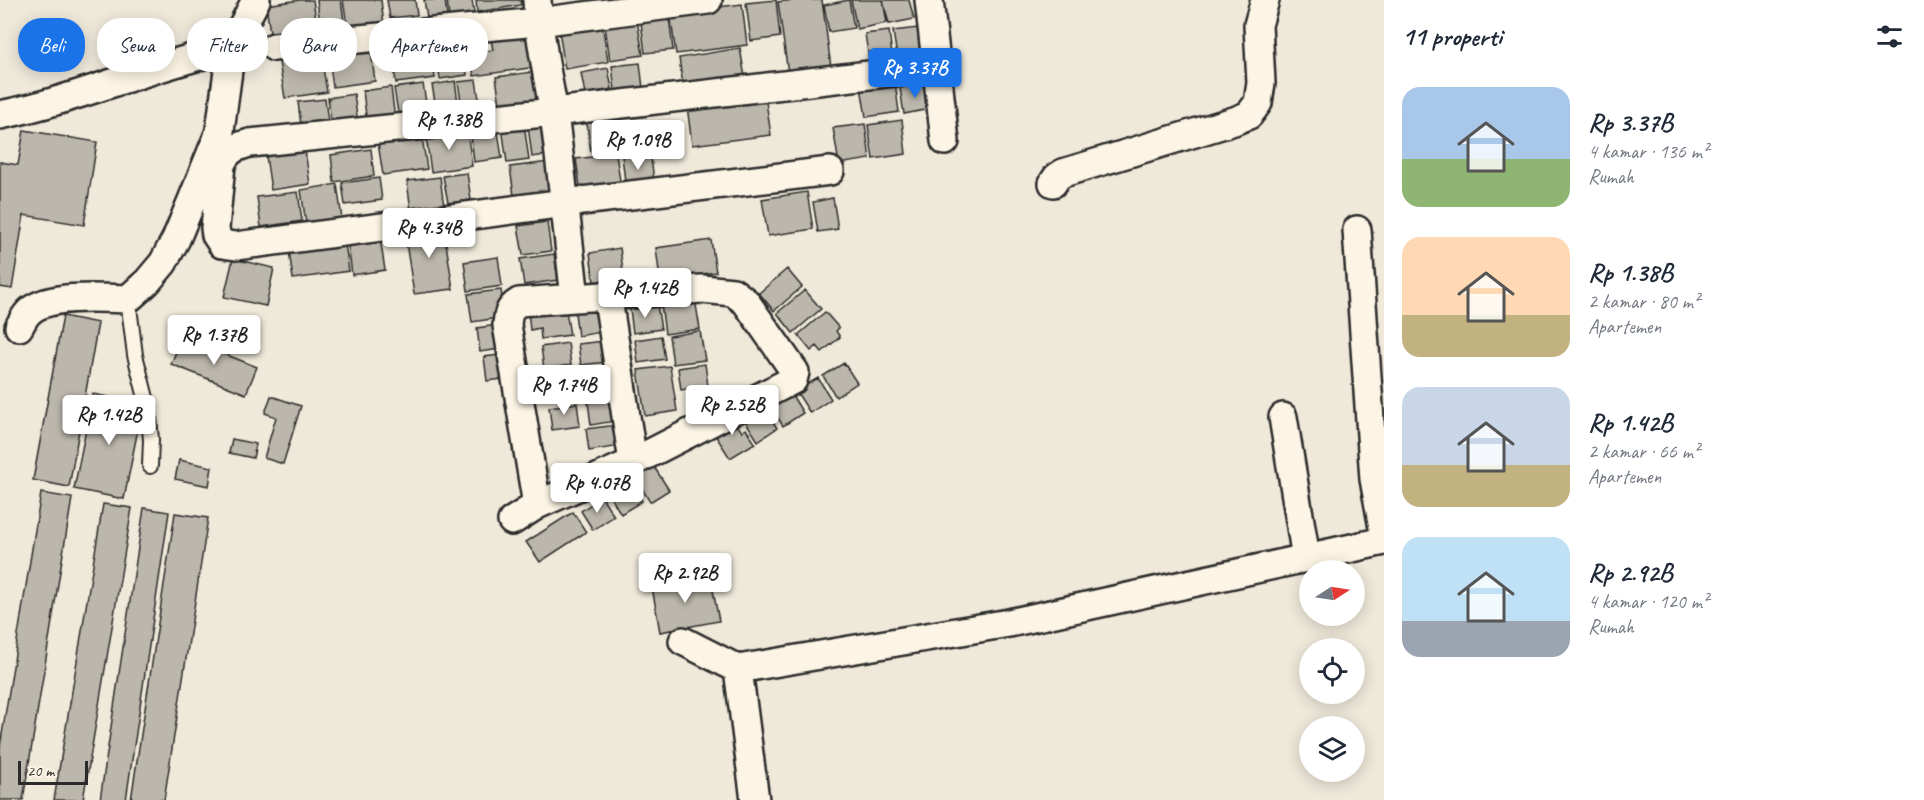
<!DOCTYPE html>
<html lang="id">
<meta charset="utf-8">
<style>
body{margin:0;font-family:Caveat,sans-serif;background:#f2f2f3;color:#1f2937;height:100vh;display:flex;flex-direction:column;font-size:22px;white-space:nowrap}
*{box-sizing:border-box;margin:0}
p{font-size:20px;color:#747a83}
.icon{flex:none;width:33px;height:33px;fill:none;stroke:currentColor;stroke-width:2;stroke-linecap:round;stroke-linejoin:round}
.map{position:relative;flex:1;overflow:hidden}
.details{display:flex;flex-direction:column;background:#fff;width:540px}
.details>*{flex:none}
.hud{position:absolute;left:18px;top:18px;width:570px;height:54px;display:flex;gap:12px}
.needle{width:39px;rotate:78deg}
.buttons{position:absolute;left:1299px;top:560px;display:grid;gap:12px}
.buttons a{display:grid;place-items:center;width:66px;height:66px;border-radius:50%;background:#fff;box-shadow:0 3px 15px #0003;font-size:30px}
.scale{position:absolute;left:18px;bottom:15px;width:70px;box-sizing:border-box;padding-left:6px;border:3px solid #2b2b2b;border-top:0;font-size:16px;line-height:21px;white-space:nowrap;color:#2b2b2b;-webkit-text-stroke:4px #fcf5e5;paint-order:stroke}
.price{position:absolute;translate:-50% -51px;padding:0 14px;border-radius:6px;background:#fff;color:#222;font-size:20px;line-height:39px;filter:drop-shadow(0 2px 3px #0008)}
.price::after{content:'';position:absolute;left:50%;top:36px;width:18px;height:14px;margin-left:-9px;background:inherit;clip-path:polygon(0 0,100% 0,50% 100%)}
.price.on{background:#1a73e8;color:#fff}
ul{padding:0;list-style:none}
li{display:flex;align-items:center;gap:18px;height:150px;padding:0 18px}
li span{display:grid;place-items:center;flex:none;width:168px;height:120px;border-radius:18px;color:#555}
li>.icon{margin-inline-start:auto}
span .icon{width:72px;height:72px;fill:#fffc;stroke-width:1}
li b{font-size:26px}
h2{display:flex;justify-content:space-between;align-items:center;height:72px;padding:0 18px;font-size:26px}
.tag{padding:0 21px;border-radius:24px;background:#fff;box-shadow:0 3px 15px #0003;font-size:21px;line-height:54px}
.tag.on{background:#1a73e8;color:#fff}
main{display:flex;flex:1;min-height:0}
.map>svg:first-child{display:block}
.building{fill:#bcb7ac;stroke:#2b2b2b;stroke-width:1.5}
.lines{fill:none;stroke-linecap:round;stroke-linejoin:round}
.lane-casing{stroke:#2b2b2b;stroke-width:18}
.street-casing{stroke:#2b2b2b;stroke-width:32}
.lane{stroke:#fcf5e5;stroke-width:14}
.street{stroke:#fcf5e5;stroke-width:27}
</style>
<main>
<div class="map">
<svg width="1384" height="800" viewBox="0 0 1384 800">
<rect width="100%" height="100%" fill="#efe9da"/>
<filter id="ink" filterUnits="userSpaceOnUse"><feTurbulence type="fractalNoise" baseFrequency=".0167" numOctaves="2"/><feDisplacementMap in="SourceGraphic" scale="12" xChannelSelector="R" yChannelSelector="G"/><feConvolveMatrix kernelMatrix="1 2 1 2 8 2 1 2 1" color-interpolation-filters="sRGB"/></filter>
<g filter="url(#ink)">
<path class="building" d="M 300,0 L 313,0 L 317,26 L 270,33 L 266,5 Z
M 317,0 L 341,0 L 344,21 L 320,25 Z
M 343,0 L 381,0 L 384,25 L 348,30 Z
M 387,0 L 415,0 L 417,15 L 390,18 Z
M 424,0 L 445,0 L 447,16 L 427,18 Z
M 447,0 L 472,0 L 474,13 L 449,17 Z
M 476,0 L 520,0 L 521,5 L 477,12 Z
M 776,0 L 780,37 L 751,41 L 746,3 Z
M 793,0 L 822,0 L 831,67 L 788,73 L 778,2 Z
M 849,0 L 854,28 L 829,32 L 824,5 Z
M 851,0 L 883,0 L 887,23 L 857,29 Z
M 883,0 L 909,0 L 914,19 L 889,24 Z
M 742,4 L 747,45 L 676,54 L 670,13 Z
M 636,14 L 643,55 L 610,60 L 604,19 Z
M 669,17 L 673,50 L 645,53 L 641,22 Z
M 602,23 L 608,62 L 565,69 L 559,30 Z
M 918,28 L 923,60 L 898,63 L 893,31 Z
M 531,29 L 536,67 L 474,76 L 470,53 L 493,50 L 490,34 Z
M 889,31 L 893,63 L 870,66 L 865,34 Z
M 462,37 L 467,75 L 440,79 L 435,41 Z
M 430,42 L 435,78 L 396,83 L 391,47 Z
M 740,48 L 745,77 L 683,86 L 679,58 Z
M 371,52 L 375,81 L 333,87 L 329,58 Z
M 321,56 L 327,92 L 285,98 L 279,62 Z
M 640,63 L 643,88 L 615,91 L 612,66 Z
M 608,68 L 612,89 L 585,94 L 581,73 Z
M 540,71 L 545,106 L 501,112 L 496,77 Z
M 476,80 L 481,112 L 463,114 L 458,82 Z
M 455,81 L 459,110 L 437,113 L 432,85 Z
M 895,82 L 899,112 L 866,117 L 861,87 Z
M 423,84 L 428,115 L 399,119 L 394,88 Z
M 925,84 L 930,109 L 904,114 L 900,88 Z
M 391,87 L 395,120 L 367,124 L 363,91 Z
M 354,94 L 358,124 L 332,128 L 328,98 Z
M 765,95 L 771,135 L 692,145 L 687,106 Z
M 325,99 L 329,129 L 302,133 L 298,102 Z
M 613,115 L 617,148 L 591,152 L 586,119 Z
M 902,120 L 906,154 L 873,159 L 868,125 Z
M 551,123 L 555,154 L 532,157 L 528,126 Z
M 524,124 L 529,160 L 507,163 L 502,127 Z
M 865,124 L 870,159 L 839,164 L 833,128 Z
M 24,130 L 97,142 L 84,225 L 24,215 L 12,289 L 0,287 L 0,162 L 18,165 Z
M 467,130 L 472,166 L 431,172 L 426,136 Z
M 498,131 L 502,158 L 474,162 L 471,135 Z
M 422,137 L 427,169 L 383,175 L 378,143 Z
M 371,149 L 374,176 L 334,182 L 331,155 Z
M 305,151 L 310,184 L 271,190 L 266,156 Z
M 650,152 L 655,186 L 626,190 L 622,156 Z
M 616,154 L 621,187 L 581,193 L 576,159 Z
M 557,161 L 562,196 L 515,203 L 510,167 Z
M 467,173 L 471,200 L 448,203 L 443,176 Z
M 440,177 L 445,214 L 412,218 L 407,181 Z
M 379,178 L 382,200 L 345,205 L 342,183 Z
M 337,184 L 342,219 L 306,224 L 301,190 Z
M 298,192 L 302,221 L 261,227 L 257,197 Z
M 807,192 L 813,229 L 768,236 L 762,199 Z
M 833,198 L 838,229 L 818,232 L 813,202 Z
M 547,222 L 551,251 L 523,255 L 518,226 Z
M 443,224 L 453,289 L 414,294 L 404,230 Z
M 379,231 L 385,270 L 352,275 L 347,235 Z
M 344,236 L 349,271 L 293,279 L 288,244 Z
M 711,240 L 716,272 L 660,280 L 656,248 Z
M 620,248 L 624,278 L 594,282 L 590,253 Z
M 554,254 L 558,280 L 524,285 L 520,259 Z
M 498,257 L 502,286 L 468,291 L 464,262 Z
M 233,259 L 274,268 L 266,306 L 224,297 Z
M 787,269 L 802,287 L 774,311 L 759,293 Z
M 501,290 L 505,317 L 472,322 L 468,294 Z
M 805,290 L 821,309 L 793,333 L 777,313 Z
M 695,299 L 700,329 L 665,334 L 661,304 Z
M 565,305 L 570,335 L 541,339 L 540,328 L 530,330 L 528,311 Z
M 657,305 L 661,329 L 633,333 L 630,309 Z
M 599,309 L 602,332 L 578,336 L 575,313 Z
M 825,312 L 839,328 L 836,331 L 840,337 L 822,352 L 817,346 L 811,351 L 798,335 Z
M 63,316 L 98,323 L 69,487 L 33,480 Z
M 504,324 L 507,348 L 480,352 L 477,328 Z
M 700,331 L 705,360 L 673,364 L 669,336 Z
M 661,336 L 665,359 L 638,363 L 635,340 Z
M 182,337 L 257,367 L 246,394 L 171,364 Z
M 604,341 L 607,362 L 581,365 L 578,344 Z
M 568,343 L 571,365 L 544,369 L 541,347 Z
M 508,354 L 511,378 L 487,381 L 484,357 Z
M 844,363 L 857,383 L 836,397 L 823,376 Z
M 705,364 L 708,386 L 681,390 L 678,368 Z
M 670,366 L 677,411 L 645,416 L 638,370 Z
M 608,370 L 611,393 L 582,397 L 578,373 Z
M 572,373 L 575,395 L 549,399 L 546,376 Z
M 818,378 L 831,399 L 810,413 L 796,391 Z
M 790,392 L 803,413 L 783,426 L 770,405 Z
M 93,394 L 143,404 L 124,499 L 74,489 Z
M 271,396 L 301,406 L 283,464 L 264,458 L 276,417 L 265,413 Z
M 613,399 L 616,421 L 591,425 L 588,402 Z
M 577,403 L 580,426 L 552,430 L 549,407 Z
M 763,406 L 777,428 L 758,441 L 744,419 Z
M 730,414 L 742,432 L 746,429 L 755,443 L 730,458 L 710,427 Z
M 617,425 L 621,446 L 589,451 L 586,429 Z
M 232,439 L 256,444 L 253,458 L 229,453 Z
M 649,459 L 669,490 L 650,502 L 631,471 Z
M 179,460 L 212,467 L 209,486 L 175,479 Z
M 629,480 L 642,501 L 621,514 L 608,493 Z
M 41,493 L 72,498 L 23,800 L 0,800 L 0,747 Z
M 602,497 L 614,516 L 593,530 L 581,511 Z
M 103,504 L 132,508 L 83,800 L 54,800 Z
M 144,508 L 169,512 L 126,800 L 100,800 Z
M 573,512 L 586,532 L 540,562 L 526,542 Z
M 175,513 L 208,518 L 164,800 L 131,800 Z
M 710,575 L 719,621 L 660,632 L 652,587 Z"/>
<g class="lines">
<g class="lane-casing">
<path id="lane" d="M 128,299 L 135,355 L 148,406 L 151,440 L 150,466"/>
</g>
<g class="street-casing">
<path id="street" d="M 929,0 L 945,141
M 274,47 L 538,22 L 708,0
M 0,115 C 79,99 153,65 231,48 L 256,0
M 830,171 L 565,203 L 236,246 L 222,244 L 216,235 L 215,228 L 221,165 C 227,150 235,147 250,143 L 554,112 L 937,67
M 1053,183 L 1057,177 L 1063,173 L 1234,121 L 1249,115 L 1258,103 L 1261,83 L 1258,25 L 1265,0
M 1357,230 L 1374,479 L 1384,533
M 605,295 L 610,312 L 633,462
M 19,327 C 22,322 25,315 30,311 C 49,294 103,298 128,299 L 147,282 L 163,263 L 176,239 L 193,198 L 220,131 L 231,48
M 1283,417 L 1306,558
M 537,505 L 507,325 C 508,314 509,308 519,302 L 575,298 C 568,237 562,175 554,114 C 548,76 539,39 537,0
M 512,521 L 537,505 L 633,462 L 793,380 L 795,372 L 746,302 L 733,292 L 702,289 L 575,298
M 683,641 L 738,669 L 1009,623 L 1384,541
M 738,669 L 755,800"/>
</g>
<use href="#lane" class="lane"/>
<use href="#street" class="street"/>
</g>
</g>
</svg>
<div class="buttons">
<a><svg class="needle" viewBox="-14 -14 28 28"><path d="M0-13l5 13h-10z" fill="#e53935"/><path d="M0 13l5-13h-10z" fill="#747a83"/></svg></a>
<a><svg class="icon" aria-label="locate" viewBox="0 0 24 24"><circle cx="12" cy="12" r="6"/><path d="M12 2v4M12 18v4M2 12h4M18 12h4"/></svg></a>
<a><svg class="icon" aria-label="layers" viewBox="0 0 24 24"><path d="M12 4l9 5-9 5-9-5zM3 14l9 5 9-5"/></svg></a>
</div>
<div class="scale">20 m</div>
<b class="price on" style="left:915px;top:99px">Rp 3.37B</b>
<b class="price" style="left:449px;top:151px">Rp 1.38B</b>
<b class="price" style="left:638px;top:171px">Rp 1.09B</b>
<b class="price" style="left:429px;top:259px">Rp 4.34B</b>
<b class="price" style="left:645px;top:319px">Rp 1.42B</b>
<b class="price" style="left:214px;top:366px">Rp 1.37B</b>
<b class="price" style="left:564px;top:416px">Rp 1.74B</b>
<b class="price" style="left:732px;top:436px">Rp 2.52B</b>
<b class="price" style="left:109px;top:446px">Rp 1.42B</b>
<b class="price" style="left:597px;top:514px">Rp 4.07B</b>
<b class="price" style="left:685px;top:604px">Rp 2.92B</b>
<div class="hud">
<a class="tag on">Beli</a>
<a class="tag">Sewa</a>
<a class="tag">Filter</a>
<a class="tag">Baru</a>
<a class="tag">Apartemen</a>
</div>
</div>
<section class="details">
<h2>11 properti<svg class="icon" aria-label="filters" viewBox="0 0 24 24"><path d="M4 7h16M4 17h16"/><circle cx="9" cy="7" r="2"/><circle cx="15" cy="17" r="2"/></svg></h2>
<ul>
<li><span style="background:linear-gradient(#a9c7e8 60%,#8fb573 0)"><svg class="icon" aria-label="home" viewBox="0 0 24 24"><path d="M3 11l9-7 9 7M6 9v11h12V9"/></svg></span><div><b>Rp 3.37B</b><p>4 kamar · 136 m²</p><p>Rumah</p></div></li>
<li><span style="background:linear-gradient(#ffd9b3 65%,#c2b280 0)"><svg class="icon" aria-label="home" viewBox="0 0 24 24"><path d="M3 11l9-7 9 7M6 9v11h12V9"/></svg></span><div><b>Rp 1.38B</b><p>2 kamar · 80 m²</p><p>Apartemen</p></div></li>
<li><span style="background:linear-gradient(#c9d6e8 65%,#c2b280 0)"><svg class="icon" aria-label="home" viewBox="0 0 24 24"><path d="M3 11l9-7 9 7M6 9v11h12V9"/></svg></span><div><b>Rp 1.42B</b><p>2 kamar · 66 m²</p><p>Apartemen</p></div></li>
<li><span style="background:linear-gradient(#bfe0f5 70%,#9aa5b1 0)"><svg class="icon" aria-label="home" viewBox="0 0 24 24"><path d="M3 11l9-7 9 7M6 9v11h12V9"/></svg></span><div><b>Rp 2.92B</b><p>4 kamar · 120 m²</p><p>Rumah</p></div></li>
</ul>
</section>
</main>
